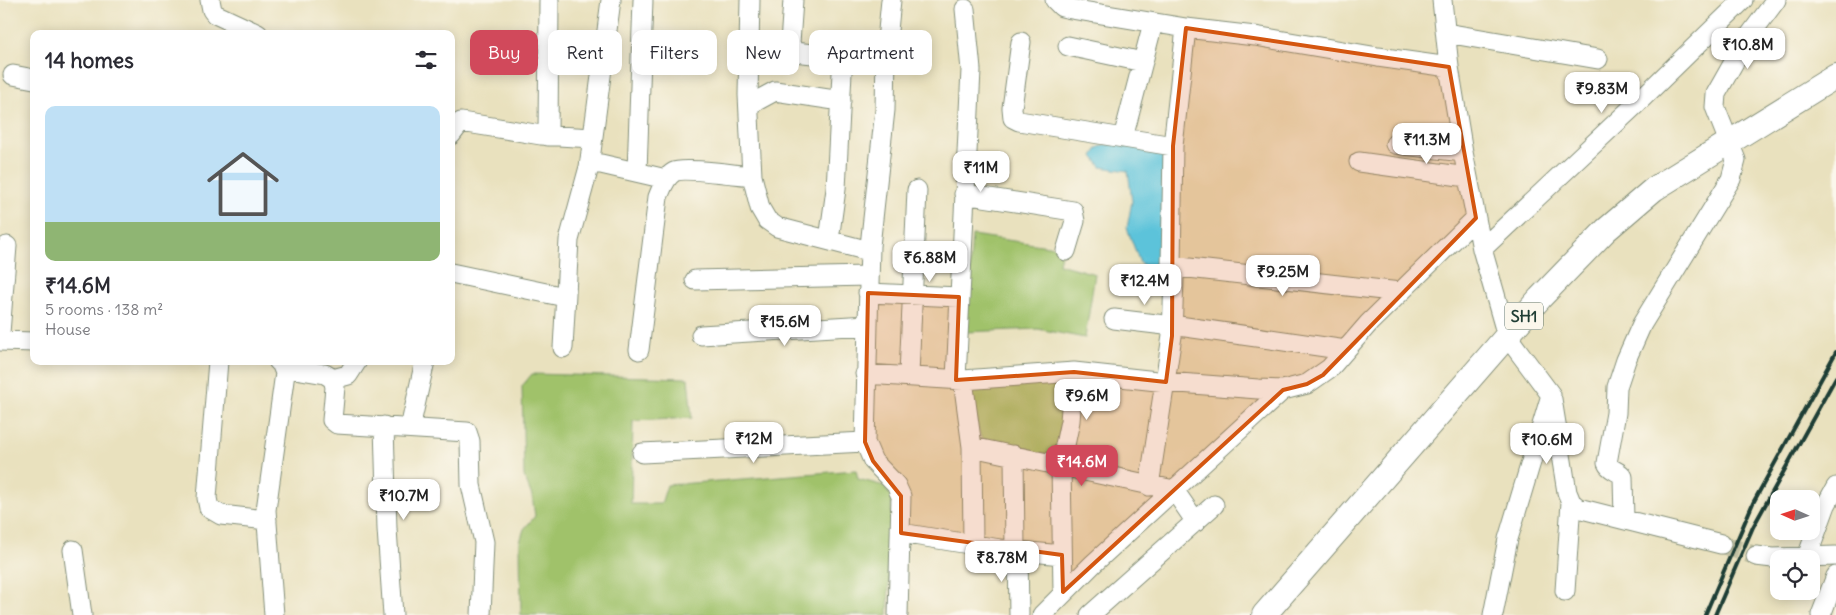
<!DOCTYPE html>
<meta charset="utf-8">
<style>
body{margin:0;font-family:Delius,sans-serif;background:#f7f7f7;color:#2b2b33;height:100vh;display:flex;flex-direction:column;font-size:19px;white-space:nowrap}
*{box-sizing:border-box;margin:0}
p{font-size:16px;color:#7c7c81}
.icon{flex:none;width:28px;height:28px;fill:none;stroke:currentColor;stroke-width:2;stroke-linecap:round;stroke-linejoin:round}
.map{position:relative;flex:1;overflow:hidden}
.details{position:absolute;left:30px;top:30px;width:425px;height:335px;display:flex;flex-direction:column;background:#fff;border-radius:10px;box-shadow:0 2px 12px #0003}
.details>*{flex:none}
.top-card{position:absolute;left:470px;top:30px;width:475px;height:45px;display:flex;gap:10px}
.needle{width:32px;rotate:273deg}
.controls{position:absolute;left:1770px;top:490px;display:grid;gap:10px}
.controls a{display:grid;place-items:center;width:50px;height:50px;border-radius:10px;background:#fff;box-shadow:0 2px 12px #0003;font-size:25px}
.price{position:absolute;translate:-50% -42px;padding:0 11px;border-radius:10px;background:#fff;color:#222;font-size:16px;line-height:32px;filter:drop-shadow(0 1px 2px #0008)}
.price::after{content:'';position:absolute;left:50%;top:30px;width:15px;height:11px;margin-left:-8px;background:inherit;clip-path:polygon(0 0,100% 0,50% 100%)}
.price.active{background:#d1495b;color:#fff}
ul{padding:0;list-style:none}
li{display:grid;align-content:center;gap:10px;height:265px;padding:0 15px}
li+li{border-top:1px solid #e1e1e2}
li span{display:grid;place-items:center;height:155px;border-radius:10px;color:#555}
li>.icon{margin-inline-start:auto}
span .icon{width:90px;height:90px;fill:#fffc;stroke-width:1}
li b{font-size:21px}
h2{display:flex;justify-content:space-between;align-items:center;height:60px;padding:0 15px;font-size:21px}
.tag{padding:0 18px;border-radius:10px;background:#fff;box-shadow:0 2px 12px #0003;font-size:18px;line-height:45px}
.tag.active{background:#d1495b;color:#fff}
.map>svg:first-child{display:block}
.green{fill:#a0c26b;stroke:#608050}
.water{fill:#5cc3da;stroke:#3e8087}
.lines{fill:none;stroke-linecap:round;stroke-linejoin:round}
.minor-tunnel{stroke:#c1c0a2;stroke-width:19;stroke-dasharray:19 9;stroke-linecap:butt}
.minor-casing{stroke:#848f79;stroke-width:21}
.major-casing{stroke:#848f79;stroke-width:26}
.minor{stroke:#fff;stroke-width:19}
.major{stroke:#fff;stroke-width:24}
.rail{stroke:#1f3d34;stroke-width:4}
.marked{fill:#d45610;fill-opacity:0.2;stroke:#d45610;stroke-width:4;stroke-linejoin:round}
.labels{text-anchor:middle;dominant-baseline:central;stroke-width:4;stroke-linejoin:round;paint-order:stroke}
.shield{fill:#fbf7ec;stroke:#61756b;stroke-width:1}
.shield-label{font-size:16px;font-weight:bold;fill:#1f3d34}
</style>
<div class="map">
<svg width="1836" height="615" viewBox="0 0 1836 615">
<rect width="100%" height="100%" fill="#fbf7ec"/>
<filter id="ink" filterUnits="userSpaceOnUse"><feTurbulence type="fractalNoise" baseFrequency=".02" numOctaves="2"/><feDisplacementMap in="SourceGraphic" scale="10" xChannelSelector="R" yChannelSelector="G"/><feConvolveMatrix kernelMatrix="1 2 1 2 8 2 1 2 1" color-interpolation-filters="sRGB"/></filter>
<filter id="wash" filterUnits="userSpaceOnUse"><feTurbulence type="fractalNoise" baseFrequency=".0096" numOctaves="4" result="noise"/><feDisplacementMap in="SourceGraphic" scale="20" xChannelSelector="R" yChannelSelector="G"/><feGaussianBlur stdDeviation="1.12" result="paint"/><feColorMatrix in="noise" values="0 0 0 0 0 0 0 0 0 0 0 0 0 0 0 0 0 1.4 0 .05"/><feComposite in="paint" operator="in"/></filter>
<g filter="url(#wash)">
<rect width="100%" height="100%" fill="#e9e1be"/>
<path class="green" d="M 972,235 L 1062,248 L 1059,264 L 1095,274 L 1085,338 L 1038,329 L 965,332 Z
M 532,374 L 688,378 L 692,418 L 633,421 L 631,504 L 661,504 L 667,485 L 856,470 L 858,479 L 892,488 L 888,615 L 521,615 L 520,542 L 524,529 L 535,516 L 532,496 L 524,476 L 522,386 Z
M 1055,382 L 1062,384 L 1066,391 L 1057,453 C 1042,455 989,452 982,439 C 976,430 972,397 970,385 Z"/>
<path class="water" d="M 1118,142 L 1159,149 L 1165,156 L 1166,258 L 1154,266 L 1147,267 L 1140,263 L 1127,228 L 1132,201 L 1128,171 L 1101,167 L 1093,156 L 1099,147 Z"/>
</g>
<g filter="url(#ink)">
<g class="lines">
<path class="minor-tunnel" d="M 1721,544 L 1756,556"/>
<g class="minor-casing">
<path id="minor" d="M 210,0 L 212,10 L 215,14 L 258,34
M 750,0 L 748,95 L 752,176 L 760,208 L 767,220 L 777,227 L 869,251
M 793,0 L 790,43 L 794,52 L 813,54 L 886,51
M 891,0 L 886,51 L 885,110 L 870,246 L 865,442 L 873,461 L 896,485 L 901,496 L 898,615
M 1055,0 L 1062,7 L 1071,9 L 1186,28
M 1442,0 L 1449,67 L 1463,152 L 1482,249 L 1507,336 L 1551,395 L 1508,539 L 1493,615
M 1446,33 L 1598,59
M 1021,42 L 1012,108 L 1013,118 L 1019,121 L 1173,146
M 1068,46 L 1143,62
M 13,75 L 34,79
M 749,105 L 775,91 L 841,101
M 451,135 L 461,122 L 541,135 L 593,138
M 548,136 L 549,0
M 1123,138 L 1153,23
M 1395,144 L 1463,152
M 1359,162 L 1467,177
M 589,167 L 611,0
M 637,172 L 643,0
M 964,194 L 1073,211 L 1075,221 L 1066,251
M 829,240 L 836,189 L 843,53
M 1482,249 L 1633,107 L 1743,0
M 1171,266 L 1400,292
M 451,273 L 565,297
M 695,280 L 868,276
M 868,293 L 959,297
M 1114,319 L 1173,326
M 1172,325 L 1346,350
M 0,333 L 7,246
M 701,335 L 867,325
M 0,341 L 34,342
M 563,348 L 569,240 L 589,167 L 592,164 L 601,164 L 666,179
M 639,350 L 658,197 C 662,188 665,177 674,172 C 683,167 738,175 752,176
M 218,361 L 207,498 L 209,508 L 221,515 L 267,520
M 283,367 L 325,374 L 333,379 L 335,387 L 332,420 L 337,424 L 467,432 L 470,441 L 471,485 L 484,542 L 481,615
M 865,374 L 963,380 L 1074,372 L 1166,382 L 1258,389 L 1283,390 L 1307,384 L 1330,368 L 1369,323 L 1476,218
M 909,375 L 917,190
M 333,379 L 348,375 L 357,361
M 956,379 L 971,70 L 965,9
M 963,380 L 972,447 L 973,544
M 1552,399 L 1567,492 L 1571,502 L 1578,508 L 1721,544
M 384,426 L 387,529 L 393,615
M 410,428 L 425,361
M 972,447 L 1174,490 L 1196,522
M 642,453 L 865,442
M 1014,455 L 1015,550
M 1149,486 L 1172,336 L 1174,276 L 1171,266 L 1173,146 L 1186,28 L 1255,36 L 1378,57 L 1449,67
M 1624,519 L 1623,477 C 1619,470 1610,471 1607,463 L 1616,413 L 1617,387 L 1626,360 L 1642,324 L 1731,179 L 1736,160 L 1715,107 L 1716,94 L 1747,39 L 1776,0
M 901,533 L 1000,549 L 1062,555
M 73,550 L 82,615
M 1018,551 L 1019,615
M 1756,556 L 1773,558 L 1836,556
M 1807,557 L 1826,505 L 1836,487
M 1565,591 L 1571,502
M 1063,592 L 1061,464 L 1070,421 L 1074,372
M 274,615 L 266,510 L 285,373 L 281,363 L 278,361
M 1042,615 L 1093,564 L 1283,390
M 1090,615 L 1214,505
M 1821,615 L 1836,576"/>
</g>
<g class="major-casing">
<path id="major" d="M 1264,615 L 1540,298 L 1606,230 L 1654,189 L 1836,76"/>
</g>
<use href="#minor" class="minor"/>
<use href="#major" class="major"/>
<path class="rail" d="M 1705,615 L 1753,503 L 1836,352
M 1715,615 L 1753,527 L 1836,377"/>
</g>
</g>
<path class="marked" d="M 1186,28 L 1449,67 L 1476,218 L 1323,375 L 1307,384 L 1283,390 L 1063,592 L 1062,555 L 901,533 L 901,496 L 873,461 L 865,442 L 868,293 L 959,297 L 956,380 L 1074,372 L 1166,382 L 1172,336 L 1173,146 Z"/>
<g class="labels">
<rect class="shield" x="1505" y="302.5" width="38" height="27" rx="4"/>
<g class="shield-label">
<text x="1524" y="316">SH1</text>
</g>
</g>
</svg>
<div class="controls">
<a><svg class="needle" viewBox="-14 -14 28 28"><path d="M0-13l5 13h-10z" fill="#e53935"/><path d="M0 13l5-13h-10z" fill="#7c7c81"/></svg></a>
<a><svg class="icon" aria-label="locate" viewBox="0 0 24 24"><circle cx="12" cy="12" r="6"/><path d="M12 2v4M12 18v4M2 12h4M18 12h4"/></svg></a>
</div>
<b class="price" style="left:1748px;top:70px">₹10.8M</b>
<b class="price" style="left:1602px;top:114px">₹9.83M</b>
<b class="price" style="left:1427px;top:165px">₹11.3M</b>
<b class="price" style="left:981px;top:193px">₹11M</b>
<b class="price" style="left:930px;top:283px">₹6.88M</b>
<b class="price" style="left:1283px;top:297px">₹9.25M</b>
<b class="price" style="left:1145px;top:306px">₹12.4M</b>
<b class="price" style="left:785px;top:347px">₹15.6M</b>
<b class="price" style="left:1087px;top:421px">₹9.6M</b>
<b class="price" style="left:754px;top:464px">₹12M</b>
<b class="price" style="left:1547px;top:465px">₹10.6M</b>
<b class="price active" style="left:1082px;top:487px">₹14.6M</b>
<b class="price" style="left:404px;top:521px">₹10.7M</b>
<b class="price" style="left:1002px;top:583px">₹8.78M</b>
<div class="top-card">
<a class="tag active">Buy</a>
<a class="tag">Rent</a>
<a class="tag">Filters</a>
<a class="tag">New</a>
<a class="tag">Apartment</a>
</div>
<section class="details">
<h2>14 homes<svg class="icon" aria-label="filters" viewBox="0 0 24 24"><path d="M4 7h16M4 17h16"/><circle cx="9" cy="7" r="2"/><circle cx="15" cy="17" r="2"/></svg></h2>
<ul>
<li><span style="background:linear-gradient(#bfe0f5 75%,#8fb573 0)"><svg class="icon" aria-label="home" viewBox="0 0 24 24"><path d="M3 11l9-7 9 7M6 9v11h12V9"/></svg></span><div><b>₹14.6M</b><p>5 rooms · 138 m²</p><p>House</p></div></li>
</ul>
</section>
</div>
